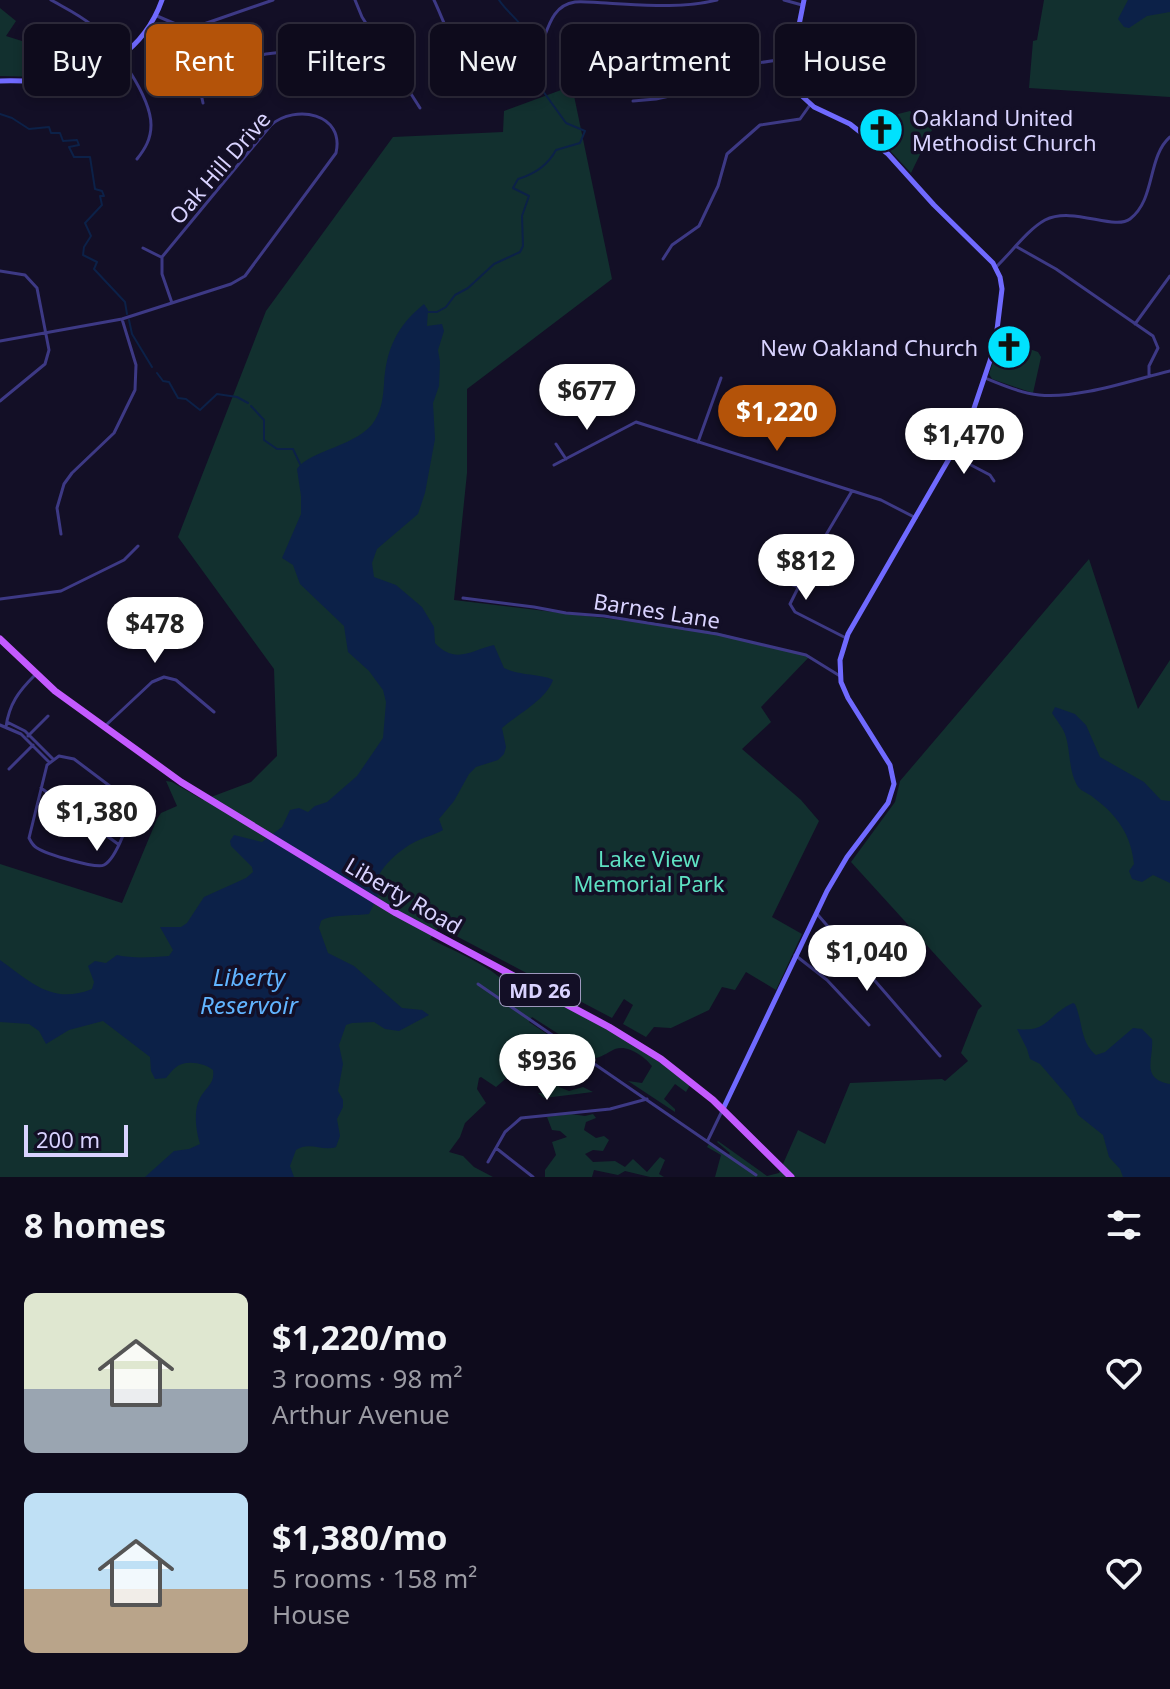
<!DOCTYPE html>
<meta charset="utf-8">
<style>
body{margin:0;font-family:"Noto Sans",sans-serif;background:#1c1929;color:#f1f3f6;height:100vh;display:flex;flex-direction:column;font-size:30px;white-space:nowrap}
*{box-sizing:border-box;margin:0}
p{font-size:26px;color:#9b9ba3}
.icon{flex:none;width:44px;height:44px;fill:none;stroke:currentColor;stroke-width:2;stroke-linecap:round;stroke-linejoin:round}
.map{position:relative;height:1177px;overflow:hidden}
.side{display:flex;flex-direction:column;background:#0e0b1c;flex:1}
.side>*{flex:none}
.banner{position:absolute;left:24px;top:24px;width:1122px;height:72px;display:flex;gap:16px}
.scale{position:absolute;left:24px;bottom:20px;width:104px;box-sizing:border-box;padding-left:8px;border:4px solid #d9d3ff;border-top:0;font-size:22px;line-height:28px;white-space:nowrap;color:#d9d3ff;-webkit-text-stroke:6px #130f26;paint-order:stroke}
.price{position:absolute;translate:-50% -68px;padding:0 18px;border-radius:28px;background:#fff;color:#222;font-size:26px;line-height:52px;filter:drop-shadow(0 2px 4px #0008)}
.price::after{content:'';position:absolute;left:50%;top:48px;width:24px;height:18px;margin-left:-12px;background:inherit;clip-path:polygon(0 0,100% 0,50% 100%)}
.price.current{background:#b45309;color:#fff}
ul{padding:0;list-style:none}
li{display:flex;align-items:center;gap:24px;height:200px;padding:0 24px}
li span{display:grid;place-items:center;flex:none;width:224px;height:160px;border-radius:12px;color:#555}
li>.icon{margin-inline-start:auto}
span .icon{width:96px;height:96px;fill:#fffc;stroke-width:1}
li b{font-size:34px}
h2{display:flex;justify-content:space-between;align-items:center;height:96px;padding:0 24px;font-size:34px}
.pill{padding:0 28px;border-radius:12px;background:#0e0b1c;box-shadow:0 4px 12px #0003,0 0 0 2px #2e2b3b;font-size:28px;line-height:72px}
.pill.current{background:#b45309;color:#fff}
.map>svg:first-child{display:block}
.green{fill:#12302f}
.water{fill:#0c2148}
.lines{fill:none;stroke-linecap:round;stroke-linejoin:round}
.stream{stroke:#0c2148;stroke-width:2}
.street{stroke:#3d3985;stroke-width:3}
.secondary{stroke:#706aff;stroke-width:5}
.primary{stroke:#c45aff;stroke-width:7}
.labels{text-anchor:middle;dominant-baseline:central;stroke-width:7;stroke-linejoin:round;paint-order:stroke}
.shield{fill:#130f26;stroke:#9e98be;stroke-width:2}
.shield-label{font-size:20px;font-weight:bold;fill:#d9d3ff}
.poi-label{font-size:22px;fill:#d9d3ff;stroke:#130f26;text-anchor:start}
.street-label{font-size:22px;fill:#d9d3ff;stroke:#130f26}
.park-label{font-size:22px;fill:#5ee1c2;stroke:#130f26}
.water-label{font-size:24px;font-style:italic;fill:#61b4ff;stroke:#130f26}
</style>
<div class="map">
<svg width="1170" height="1177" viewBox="0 0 1170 1177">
<rect width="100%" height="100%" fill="#130f26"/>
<path class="green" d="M 1044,0 L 1170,0 L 1170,97 L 1029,88 L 1033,41 L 1037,40 Z
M 0,8 L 16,21 L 6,36 L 38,46 L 40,77 L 0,76 Z
M 572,86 L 612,279 L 467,389 L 467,473 L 454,600 L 711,631 L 810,656 L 761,707 L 771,722 L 742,749 L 801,800 L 819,821 L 772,917 L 802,934 L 776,990 L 746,972 L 735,990 L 722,987 L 709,1010 L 671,1028 L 654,1027 L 646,1037 L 623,1024 L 633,1005 L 624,999 L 612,1018 L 439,927 L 430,939 C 449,948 467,956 485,967 C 499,975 510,988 526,994 C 531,995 537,995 543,997 C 595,1019 646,1050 690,1085 L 686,1092 L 675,1084 L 664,1099 L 675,1109 L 675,1112 L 628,1081 L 642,1083 L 652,1066 C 645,1057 628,1044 615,1049 C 608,1052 604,1056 596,1058 L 532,1017 L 529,1022 L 547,1034 L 539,1058 L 542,1066 L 553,1075 L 559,1087 L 569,1091 L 583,1087 L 593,1092 L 544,1098 L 538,1093 L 549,1094 L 553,1085 L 536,1072 L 509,1060 L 506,1065 L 510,1075 L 496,1087 L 481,1077 L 479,1078 L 477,1089 L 486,1103 L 465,1123 L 460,1137 L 449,1152 L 463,1156 L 474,1167 L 493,1177 L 0,1177 L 0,864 L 122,903 L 157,819 L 161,813 L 177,806 L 166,781 L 172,782 L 203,800 L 251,782 L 277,756 L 274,669 L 178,537 L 266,311 L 393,137 L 503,132 L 504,111 Z
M 883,111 L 898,114 L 910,111 L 932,130 L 911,173 L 881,141 L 889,128 L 877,121 Z
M 1001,339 L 1038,352 L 1041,357 L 1033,393 L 992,379 L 989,374 Z
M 1089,559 L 1138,709 L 1170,660 L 1170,1177 L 715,1177 L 721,1155 L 707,1147 L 710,1142 L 728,1156 L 730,1153 L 717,1142 L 718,1141 L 767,1176 L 779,1173 L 798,1130 L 825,1144 L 850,1083 L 942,1079 L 945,1081 L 968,1061 L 961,1053 L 978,1010 L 982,1006 L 851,862 L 895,802 L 900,781 Z
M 571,1114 L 585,1116 L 593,1114 L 596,1118 L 586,1122 L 584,1130 L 596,1138 L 604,1136 L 609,1140 L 603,1151 L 593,1150 L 585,1154 L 593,1162 L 615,1161 L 625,1167 L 633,1159 L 647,1172 L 660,1157 L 665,1160 L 659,1174 L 664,1177 L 650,1177 L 625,1171 L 618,1175 L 594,1170 L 592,1177 L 545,1177 L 545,1170 L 556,1155 L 552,1142 L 567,1137 L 560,1131 L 552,1130 L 547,1117 Z"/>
<path class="water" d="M 1128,0 L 1170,0 L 1170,12 L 1147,16 L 1129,28 L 1124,27 L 1118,19 Z
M 424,304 L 428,310 L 427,326 L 442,324 L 444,331 L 438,350 L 440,362 L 439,386 L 433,403 L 435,439 L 425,493 L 418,514 L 377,549 L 372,563 L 374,577 L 396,585 L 422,607 L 434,627 L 435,643 C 455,665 472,650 494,645 L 504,668 C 520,676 544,674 553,680 C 546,700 518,714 502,728 L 506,747 L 504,754 L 498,760 L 476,767 L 469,774 L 454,801 L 439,819 L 443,830 C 435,835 427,836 419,840 C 402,847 372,872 375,892 L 379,894 L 369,914 C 356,916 329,914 321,921 L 319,928 L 328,953 L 354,966 L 402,1008 L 422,1010 L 429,1015 L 399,1031 L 385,1029 L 374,1022 L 352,1023 L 346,1025 L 339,1045 L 343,1064 L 338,1091 L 343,1100 L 343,1107 L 337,1119 L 340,1136 L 336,1147 C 322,1152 310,1141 296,1150 L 290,1166 L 294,1177 L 145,1177 L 174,1151 L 189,1149 L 200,1144 C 196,1131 193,1111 200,1098 C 206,1087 215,1084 213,1070 C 204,1063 185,1059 175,1068 C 171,1071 169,1075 166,1078 L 155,1079 L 151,1071 L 150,1057 L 103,1021 L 69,1030 L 46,1044 L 39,1031 L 29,1024 L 0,1022 L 0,960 C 31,982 52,1005 92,989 L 94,982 L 88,966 L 95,961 L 106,963 L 117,955 C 135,959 151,957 169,956 L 173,950 L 160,927 L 181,927 L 187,923 L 204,897 L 246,878 L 253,872 L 252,867 L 231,846 L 230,841 L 234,835 L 262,842 L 282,827 L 290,810 L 299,808 L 308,812 L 315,806 L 327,802 L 357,776 L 383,738 L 386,702 L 383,690 L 369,671 L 348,652 L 344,626 L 300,584 L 293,565 L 282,558 L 301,514 L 301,496 L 297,469 C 309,450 360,446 375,420 C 382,408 383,397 384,384 C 386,349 397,326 424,304 Z
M 1055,707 L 1075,714 L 1086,725 L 1100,757 L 1144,782 L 1161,800 L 1170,801 L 1170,883 L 1153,875 L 1142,882 L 1132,879 L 1129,871 L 1134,864 C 1131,835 1118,816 1094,798 C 1090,794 1083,792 1079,788 C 1068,773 1071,751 1065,734 C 1062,726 1056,720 1052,713 Z
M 1073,1003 L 1075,1004 C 1083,1022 1080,1042 1096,1055 L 1105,1052 L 1133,1028 L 1142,1029 L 1152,1039 C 1154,1058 1140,1079 1170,1084 L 1170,1177 L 1123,1177 L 1120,1169 L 1109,1157 L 1103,1135 L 1078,1115 L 1071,1100 L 1040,1064 L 1030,1059 L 1027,1049 L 1017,1029 C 1048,1033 1047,1015 1073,1003 Z"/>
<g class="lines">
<path class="stream" d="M 0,114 L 12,118 L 29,129 L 49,127 L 51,133 L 60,133 L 63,141 L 77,140 L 79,145 L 69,147 L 74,157 L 90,157 L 95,189 L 102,191 L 104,196 L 100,196 L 102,205 L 85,223 L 91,236 L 84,247 L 83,255 L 97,262 L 94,269 L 125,302 L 127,314
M 426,312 L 437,312 L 446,307 L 455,295 L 468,288 L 494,264 L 520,252 L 523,246 L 522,216 L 529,196 L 513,188 L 518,179 C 535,174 548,165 556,150 L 580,143 L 585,131 L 566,123 L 540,87 C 546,75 532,43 525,31 C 519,20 506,11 499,0
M 129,320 L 132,334 L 152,367
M 157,373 L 163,381 L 169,382 L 178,398 L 186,399 L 200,410 L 217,394 L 237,397 L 248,403
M 251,406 L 264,420 L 264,440 L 277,449 L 293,449 L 300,464"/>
<path class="street" d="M 51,0 C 65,8 80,15 93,26 C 114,45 151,96 151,125 C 151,139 145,149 137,159
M 355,0 L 362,17 L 420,108
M 434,0 C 449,31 459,78 503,76 C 555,73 534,8 575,2 C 585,1 596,3 606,3 C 644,5 679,9 717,0
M 784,0 L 802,5
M 157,16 L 185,28 L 188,38 L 203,57 L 227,63 L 266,54 L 325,47 L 369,28
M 185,28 L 201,25 L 273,0
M 203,57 L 198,80 L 203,103
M 633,101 L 656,99 L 692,91 L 723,81 L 751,64 L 778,60 L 789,65 L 797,65
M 1017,247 L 1056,269 L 1153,336 L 1158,348 L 1149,366 L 1149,376
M 143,248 L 161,257
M 663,259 L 672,245 L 699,226 L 718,186 L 727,154 L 760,125 L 800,119 L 810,105
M 996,267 C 1011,253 1027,230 1045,220 C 1073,206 1114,231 1130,219 C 1156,199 1147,157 1170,137
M 0,271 L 25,275 L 37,288 L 49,350 L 45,364 L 0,401
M 1135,324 L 1170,276
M 0,341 L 122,319 L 231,284 L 245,276 L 336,153 C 345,113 295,104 271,125 L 162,257 L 162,274 L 172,303
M 985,378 C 1002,385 1021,393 1039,395 C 1079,399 1132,380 1170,371
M 698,442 L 721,378
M 556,444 L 566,459
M 952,455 L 990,475 L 994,481
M 554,465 L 636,422 L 881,500 L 916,518
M 61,534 L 57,508 L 64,484 L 72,473 L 114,433 L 135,390 L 136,365 L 122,319
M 770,577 L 799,587
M 463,598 L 534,607 L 566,613 L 604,616 L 717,634 L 806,655 L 840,676
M 0,599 L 61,591 L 124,560 L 138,546
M 846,638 L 795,612 L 790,604 L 817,550 L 852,491
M 7,722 L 25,731 L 53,759
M 0,725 L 21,734 L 49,762
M 105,726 L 152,682 L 164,677 L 176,680 L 214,712
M 6,727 C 9,704 19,691 34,676
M 28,736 L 48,716
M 59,756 L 74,759 L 131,802 C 133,815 116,859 104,865 C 96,869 46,854 37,848 C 33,846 31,842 29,838 L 47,765 Z
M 9,769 L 33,745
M 41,788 L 118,844
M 818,915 L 940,1056
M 795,955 L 827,980 L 869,1025
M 478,984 L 756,1175
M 708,1140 L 722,1111
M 496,1148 L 533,1177
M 488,1162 L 505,1132 L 521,1118 L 610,1109 L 647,1099"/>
<path class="secondary" d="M 0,81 C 17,80 34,82 51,81 C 102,78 145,48 162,0
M 723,1109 L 827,891 L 847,857 L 888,803 L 894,784 L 890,765 L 848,698 L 841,682 L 840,660 L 848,634 L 968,426 L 995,346 L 1002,289 L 1000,277 L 993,263 L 934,205 L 888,154 L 850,124 L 814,107 L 803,97 L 798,75 L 796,40 L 804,0"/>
<path class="primary" d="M 0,639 L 55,691 L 181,782 L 396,913 L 609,1027 L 661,1059 L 713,1100 L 791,1177"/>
</g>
<defs>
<g id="church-disc" transform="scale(2.3)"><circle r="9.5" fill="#00e1fe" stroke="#130f26"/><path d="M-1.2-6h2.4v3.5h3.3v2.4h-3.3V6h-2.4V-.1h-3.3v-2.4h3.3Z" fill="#111"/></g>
</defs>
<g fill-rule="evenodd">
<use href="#church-disc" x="881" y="130"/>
<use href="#church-disc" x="1009" y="347"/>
</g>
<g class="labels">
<rect class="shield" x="500" y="974" width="80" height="32" rx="6"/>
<g class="shield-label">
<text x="540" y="990">MD 26</text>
</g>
<g class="poi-label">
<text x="912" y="117">Oakland United<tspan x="912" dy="25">Methodist Church</tspan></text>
<text x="978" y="347" text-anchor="end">New Oakland Church</text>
</g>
<g class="street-label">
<text transform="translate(219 167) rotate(-49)">Oak Hill Drive</text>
<text transform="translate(657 610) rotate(9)">Barnes Lane</text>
<text transform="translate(404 895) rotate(30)">Liberty Road</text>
</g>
<g class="park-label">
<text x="649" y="858">Lake View<tspan x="649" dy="25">Memorial Park</tspan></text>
</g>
<g class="water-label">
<text x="249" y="976">Liberty<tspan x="249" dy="28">Reservoir</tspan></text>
</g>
</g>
</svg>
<div class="scale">200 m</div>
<b class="price" style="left:587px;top:432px">$677</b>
<b class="price current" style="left:777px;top:453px">$1,220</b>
<b class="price" style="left:964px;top:476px">$1,470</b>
<b class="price" style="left:806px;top:602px">$812</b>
<b class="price" style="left:155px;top:665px">$478</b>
<b class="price" style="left:97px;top:853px">$1,380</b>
<b class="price" style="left:867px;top:993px">$1,040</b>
<b class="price" style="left:547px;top:1102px">$936</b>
<div class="banner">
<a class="pill">Buy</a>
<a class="pill current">Rent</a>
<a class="pill">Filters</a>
<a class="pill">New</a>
<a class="pill">Apartment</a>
<a class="pill">House</a>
</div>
</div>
<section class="side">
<h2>8 homes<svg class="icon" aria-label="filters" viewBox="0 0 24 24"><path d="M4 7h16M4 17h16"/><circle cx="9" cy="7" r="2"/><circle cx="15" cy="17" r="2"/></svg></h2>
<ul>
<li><span style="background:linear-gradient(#dfe7d0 60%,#9aa5b1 0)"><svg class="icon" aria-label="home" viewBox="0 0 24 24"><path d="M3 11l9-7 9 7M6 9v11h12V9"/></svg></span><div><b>$1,220/mo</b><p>3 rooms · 98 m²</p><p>Arthur Avenue</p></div><svg class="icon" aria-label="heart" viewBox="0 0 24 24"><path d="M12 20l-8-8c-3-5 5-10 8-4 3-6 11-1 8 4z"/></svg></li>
<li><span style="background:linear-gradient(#bfe0f5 60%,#b9a48a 0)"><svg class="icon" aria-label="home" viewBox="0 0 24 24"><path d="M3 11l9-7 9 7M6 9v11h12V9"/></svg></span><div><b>$1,380/mo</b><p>5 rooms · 158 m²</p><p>House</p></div><svg class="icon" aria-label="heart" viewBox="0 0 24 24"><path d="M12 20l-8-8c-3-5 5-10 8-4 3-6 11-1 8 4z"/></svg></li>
</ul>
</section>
